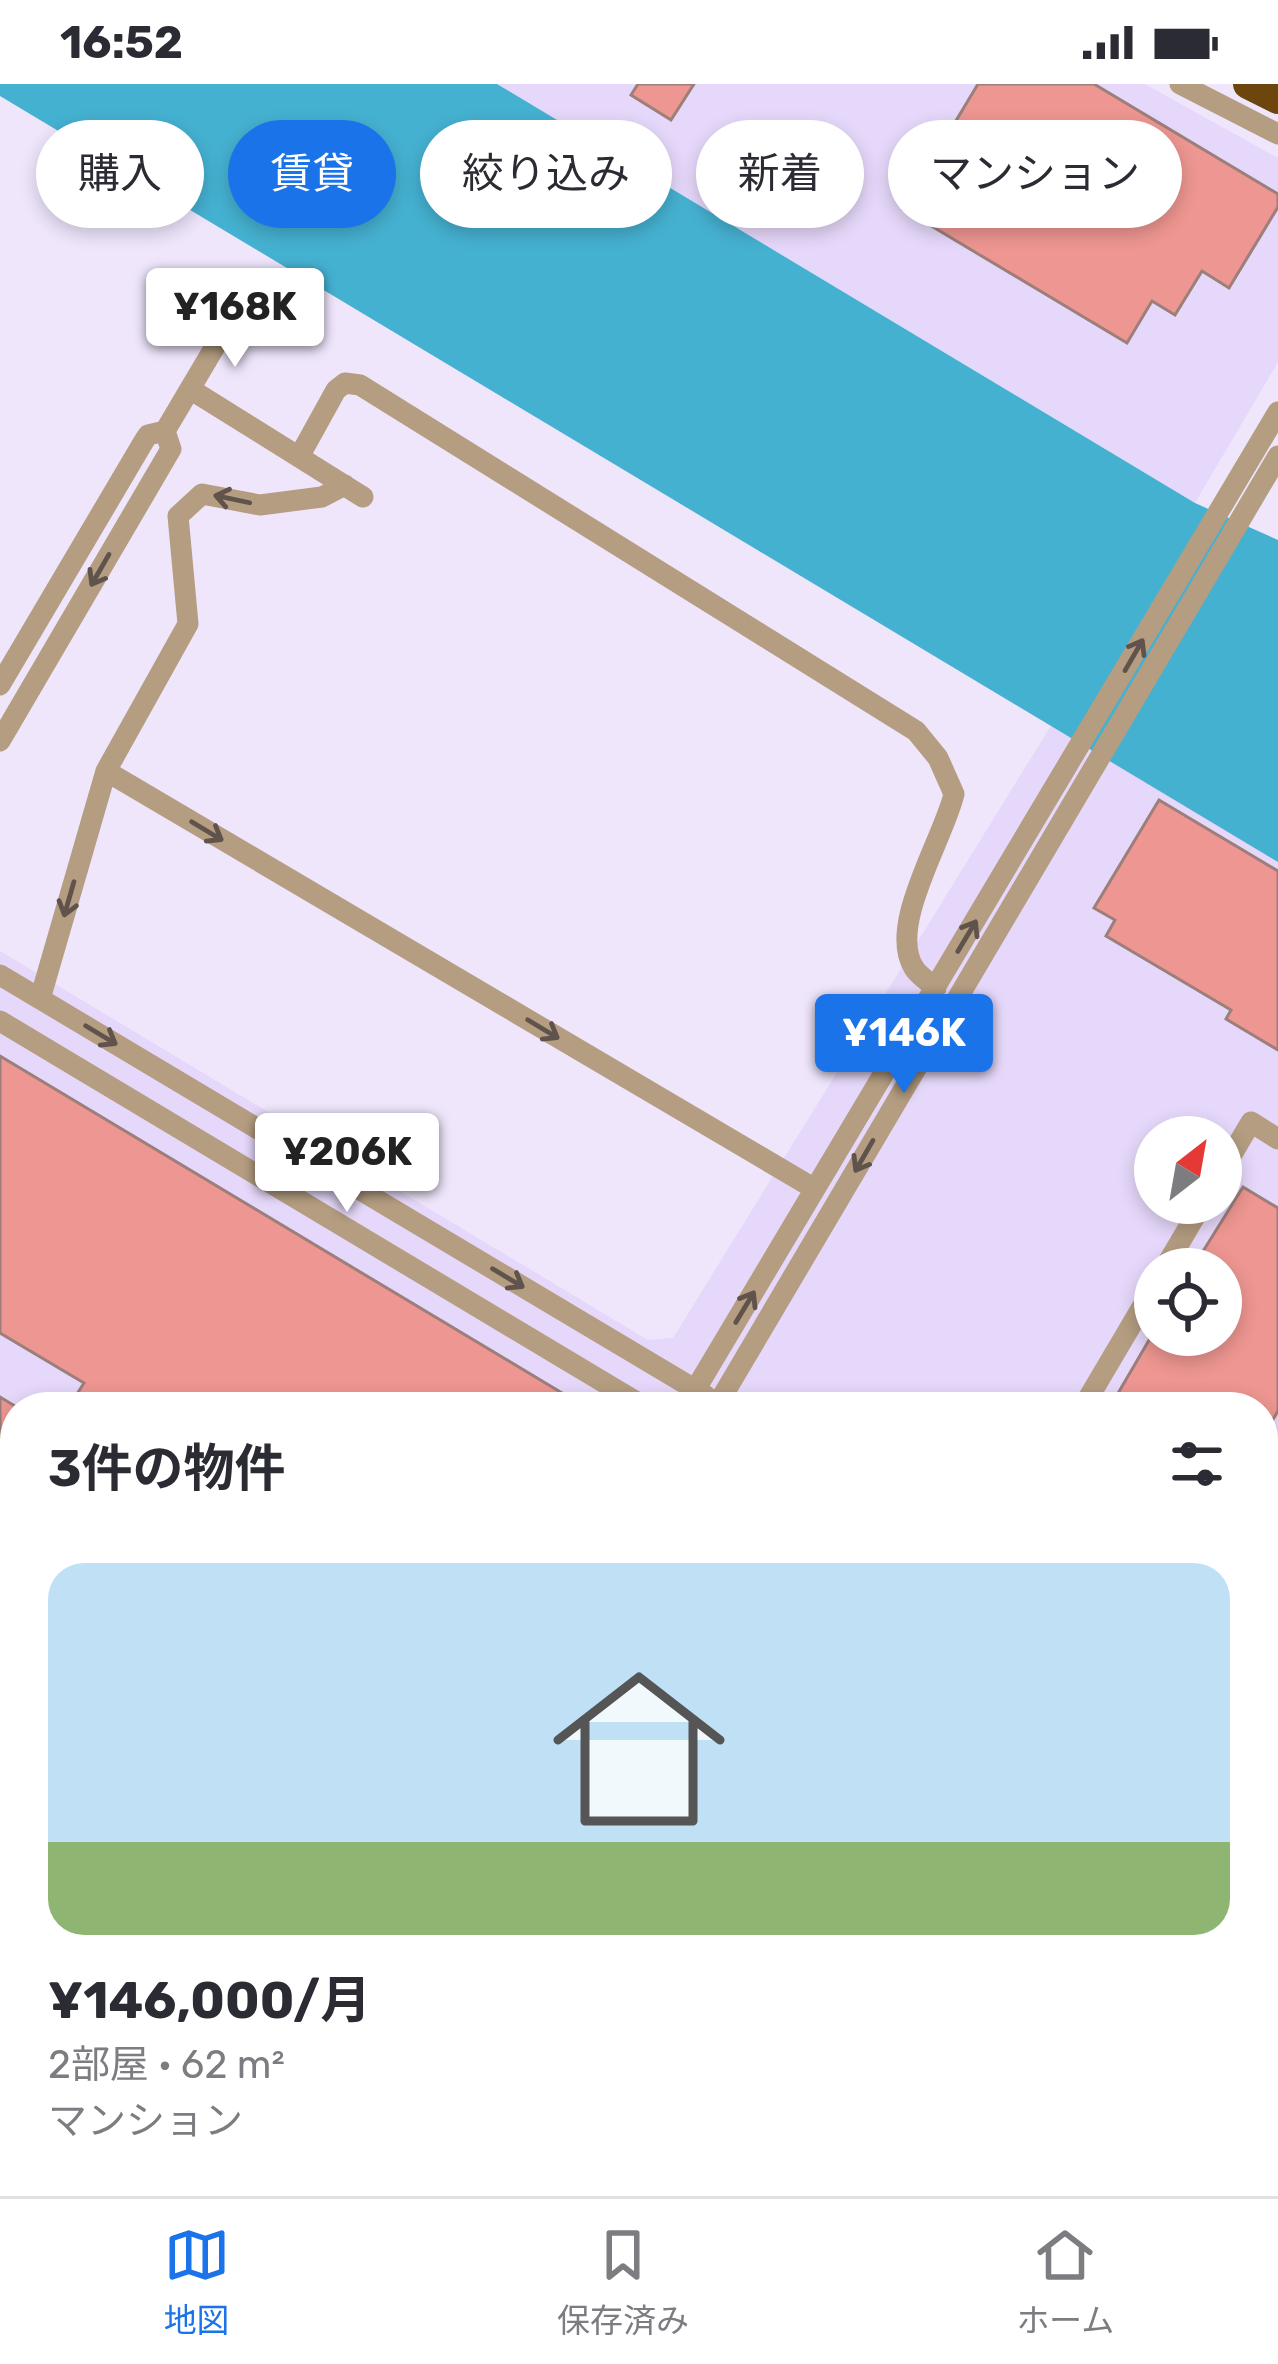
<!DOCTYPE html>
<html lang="ja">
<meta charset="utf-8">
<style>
body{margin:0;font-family:Rubik,"Noto Sans JP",sans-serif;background:#f7f7f7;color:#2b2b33;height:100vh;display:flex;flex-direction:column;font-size:45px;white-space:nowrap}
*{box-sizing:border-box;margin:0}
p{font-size:39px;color:#7c7c81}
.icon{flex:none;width:66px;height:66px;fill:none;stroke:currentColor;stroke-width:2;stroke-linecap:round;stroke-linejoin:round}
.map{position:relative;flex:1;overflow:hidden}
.side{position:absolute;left:0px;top:1308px;width:1278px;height:804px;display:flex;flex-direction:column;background:#fff;border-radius:48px 48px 0 0;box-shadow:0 6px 18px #0003}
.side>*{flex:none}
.guide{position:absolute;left:36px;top:36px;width:1206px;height:108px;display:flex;gap:24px}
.needle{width:78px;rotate:31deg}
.tools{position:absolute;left:1134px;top:1032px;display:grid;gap:24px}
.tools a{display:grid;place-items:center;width:108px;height:108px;border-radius:50%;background:#fff;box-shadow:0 6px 18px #0003;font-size:60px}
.price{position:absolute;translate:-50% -102px;padding:0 27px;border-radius:12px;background:#fff;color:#222;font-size:39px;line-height:78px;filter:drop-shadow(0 3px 6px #0008)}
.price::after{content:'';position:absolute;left:50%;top:72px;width:36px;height:27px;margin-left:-18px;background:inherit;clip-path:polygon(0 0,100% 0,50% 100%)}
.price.on{background:#1a73e8;color:#fff}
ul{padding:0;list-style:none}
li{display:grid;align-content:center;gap:24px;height:636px;padding:0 48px}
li+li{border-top:3px solid #e1e1e2}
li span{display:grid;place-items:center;height:372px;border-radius:36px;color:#555}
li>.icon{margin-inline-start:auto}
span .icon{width:216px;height:216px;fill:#fffc;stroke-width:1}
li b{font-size:51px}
h2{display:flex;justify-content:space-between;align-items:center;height:144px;padding:0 48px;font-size:51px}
.chip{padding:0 42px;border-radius:54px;background:#fff;box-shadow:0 6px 18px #0003;font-size:42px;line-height:108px}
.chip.on{background:#1a73e8;color:#fff}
.status{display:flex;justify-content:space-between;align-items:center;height:84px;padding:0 60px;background:#fff;direction:ltr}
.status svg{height:33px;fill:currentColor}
.tabs{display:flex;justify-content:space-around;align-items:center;height:168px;border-top:3px solid #e1e1e2;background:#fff;font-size:33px;color:#7c7c81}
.tabs a{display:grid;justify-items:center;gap:6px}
.tabs .on{color:#1a73e8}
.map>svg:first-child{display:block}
.built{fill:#e6d8fa;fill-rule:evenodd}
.water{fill:#45b1d1}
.building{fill:#ee9691;stroke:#9c7e7b;stroke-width:3}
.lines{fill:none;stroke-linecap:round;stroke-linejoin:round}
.minor{stroke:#b49d81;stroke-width:21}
.highway{stroke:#6c460d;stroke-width:30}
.oneway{stroke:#60534c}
</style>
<div class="status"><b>16:52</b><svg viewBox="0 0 49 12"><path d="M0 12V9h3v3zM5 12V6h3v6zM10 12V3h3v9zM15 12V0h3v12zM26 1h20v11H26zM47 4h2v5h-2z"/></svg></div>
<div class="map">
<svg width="1278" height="2112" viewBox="0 0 1278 2112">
<rect width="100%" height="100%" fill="#efe6fc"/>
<path class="built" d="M 497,0 L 1145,0 L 1278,74 L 1278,278 L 1195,419 Z
M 1052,640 L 1278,778 L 1278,2112 L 0,2112 L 0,867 L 648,1256 L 673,1254 ZM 1155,1053 L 1221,1053 L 1221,1119 L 1155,1119 ZM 1155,1185 L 1221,1185 L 1221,1251 L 1155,1251 ZM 15,1323 L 1263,1323 L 1263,2097 L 15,2097 Z"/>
<path class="water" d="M 0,0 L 497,0 L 1195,419 L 1278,456 L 1278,778 L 0,12 Z"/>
<path class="building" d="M 638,0 L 694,0 L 671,36 L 631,11 Z
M 978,0 L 1094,0 L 1278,110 L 1278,123 L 1229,204 L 1202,187 L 1175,231 L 1152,217 L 1127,259 L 903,125 Z
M 760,54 L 817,89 L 800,118 L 743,83 Z
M 1159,716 L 1278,787 L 1278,966 L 1226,935 L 1231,926 L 1106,852 L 1115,836 L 1094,824 Z
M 0,972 L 567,1312 L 560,1323 L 99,1323 L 77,1310 L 84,1299 L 0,1249 Z
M 1243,1103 L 1278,1124 L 1278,1327 L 1263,1352 L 1263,1323 L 1110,1323 L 1152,1251 L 1221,1251 L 1221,1185 L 1192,1185 Z
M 0,1313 L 15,1322 L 15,1506 L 0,1497 Z
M 6,1548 L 15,1553 L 15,1757 L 0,1748 L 0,1557 Z
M 0,1805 L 15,1814 L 15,1891 L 0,1916 Z
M 0,2006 L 15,2015 L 15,2097 L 148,2097 L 139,2112 L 0,2112 Z
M 634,2097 L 1151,2097 L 1142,2112 L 659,2112 Z"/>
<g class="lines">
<path class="minor" d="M 1180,0 L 1278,50
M 190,305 L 363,413
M 299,373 L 336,306 L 345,299 L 360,301 L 916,647 L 938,674 L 954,710 C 944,754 887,842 914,884 C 919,892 929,898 936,904
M 0,601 L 144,357 L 148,351 L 165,347 L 255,195
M 0,657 L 171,365 L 165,347
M 106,687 L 815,1105
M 0,891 L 706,1312
M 40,915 L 106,687 L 188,540 L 178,432 L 202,410 L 260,421 L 322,413 L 345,401
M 0,937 L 645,1323
M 1221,1089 L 1251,1038 L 1278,1055
M 1164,1185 L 1203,1119
M 685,1323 L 1278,328
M 716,1323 L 1278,372
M 1083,1323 L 1155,1201
M 1263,1650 L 1278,1659
M 1263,1689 L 1278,1698
M 1263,2094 L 1278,2023
M 530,2097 L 531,2112
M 213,2112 L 222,2097
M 242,2112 L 251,2097"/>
<path class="highway" d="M 1248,0 L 1278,15"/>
</g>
<defs><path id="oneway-shaft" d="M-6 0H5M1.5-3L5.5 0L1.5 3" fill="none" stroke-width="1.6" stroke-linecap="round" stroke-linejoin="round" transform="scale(3)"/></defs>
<g class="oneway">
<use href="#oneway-shaft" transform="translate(232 415) rotate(-168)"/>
<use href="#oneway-shaft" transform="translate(100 486) rotate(120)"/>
<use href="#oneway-shaft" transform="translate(1134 571) rotate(-60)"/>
<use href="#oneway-shaft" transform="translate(207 747) rotate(31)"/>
<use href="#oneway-shaft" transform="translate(69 815) rotate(106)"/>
<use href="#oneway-shaft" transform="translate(967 852) rotate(-59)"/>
<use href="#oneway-shaft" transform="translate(543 945) rotate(31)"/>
<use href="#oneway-shaft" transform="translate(101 951) rotate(31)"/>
<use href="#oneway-shaft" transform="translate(864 1072) rotate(120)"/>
<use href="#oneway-shaft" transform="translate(508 1194) rotate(31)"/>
<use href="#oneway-shaft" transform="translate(745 1223) rotate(-59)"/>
</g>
</svg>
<div class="tools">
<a><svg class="needle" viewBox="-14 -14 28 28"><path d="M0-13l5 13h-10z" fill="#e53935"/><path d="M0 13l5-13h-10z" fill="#7c7c81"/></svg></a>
<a><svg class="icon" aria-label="locate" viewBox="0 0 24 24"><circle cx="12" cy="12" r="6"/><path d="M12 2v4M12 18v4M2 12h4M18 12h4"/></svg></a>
</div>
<b class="price" style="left:235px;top:286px">¥168K</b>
<b class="price on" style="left:904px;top:1012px">¥146K</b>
<b class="price" style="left:347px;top:1131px">¥206K</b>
<div class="guide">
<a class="chip">購入</a>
<a class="chip on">賃貸</a>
<a class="chip">絞り込み</a>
<a class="chip">新着</a>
<a class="chip">マンション</a>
</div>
<section class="side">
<h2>3件の物件<svg class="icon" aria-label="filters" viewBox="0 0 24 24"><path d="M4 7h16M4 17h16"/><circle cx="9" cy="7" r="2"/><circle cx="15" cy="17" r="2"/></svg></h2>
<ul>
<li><span style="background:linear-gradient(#bfe0f5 75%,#8fb573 0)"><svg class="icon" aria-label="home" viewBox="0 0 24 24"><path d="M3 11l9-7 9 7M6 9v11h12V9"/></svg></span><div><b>¥146,000/月</b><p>2部屋 · 62 m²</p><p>マンション</p></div></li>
</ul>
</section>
</div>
<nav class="tabs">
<a class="on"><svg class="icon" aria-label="map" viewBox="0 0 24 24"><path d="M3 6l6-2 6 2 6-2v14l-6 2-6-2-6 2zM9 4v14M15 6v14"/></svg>地図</a>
<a><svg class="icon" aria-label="saved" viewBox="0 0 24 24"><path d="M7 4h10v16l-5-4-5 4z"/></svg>保存済み</a>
<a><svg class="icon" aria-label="home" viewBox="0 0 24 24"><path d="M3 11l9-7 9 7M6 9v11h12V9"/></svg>ホーム</a>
</nav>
